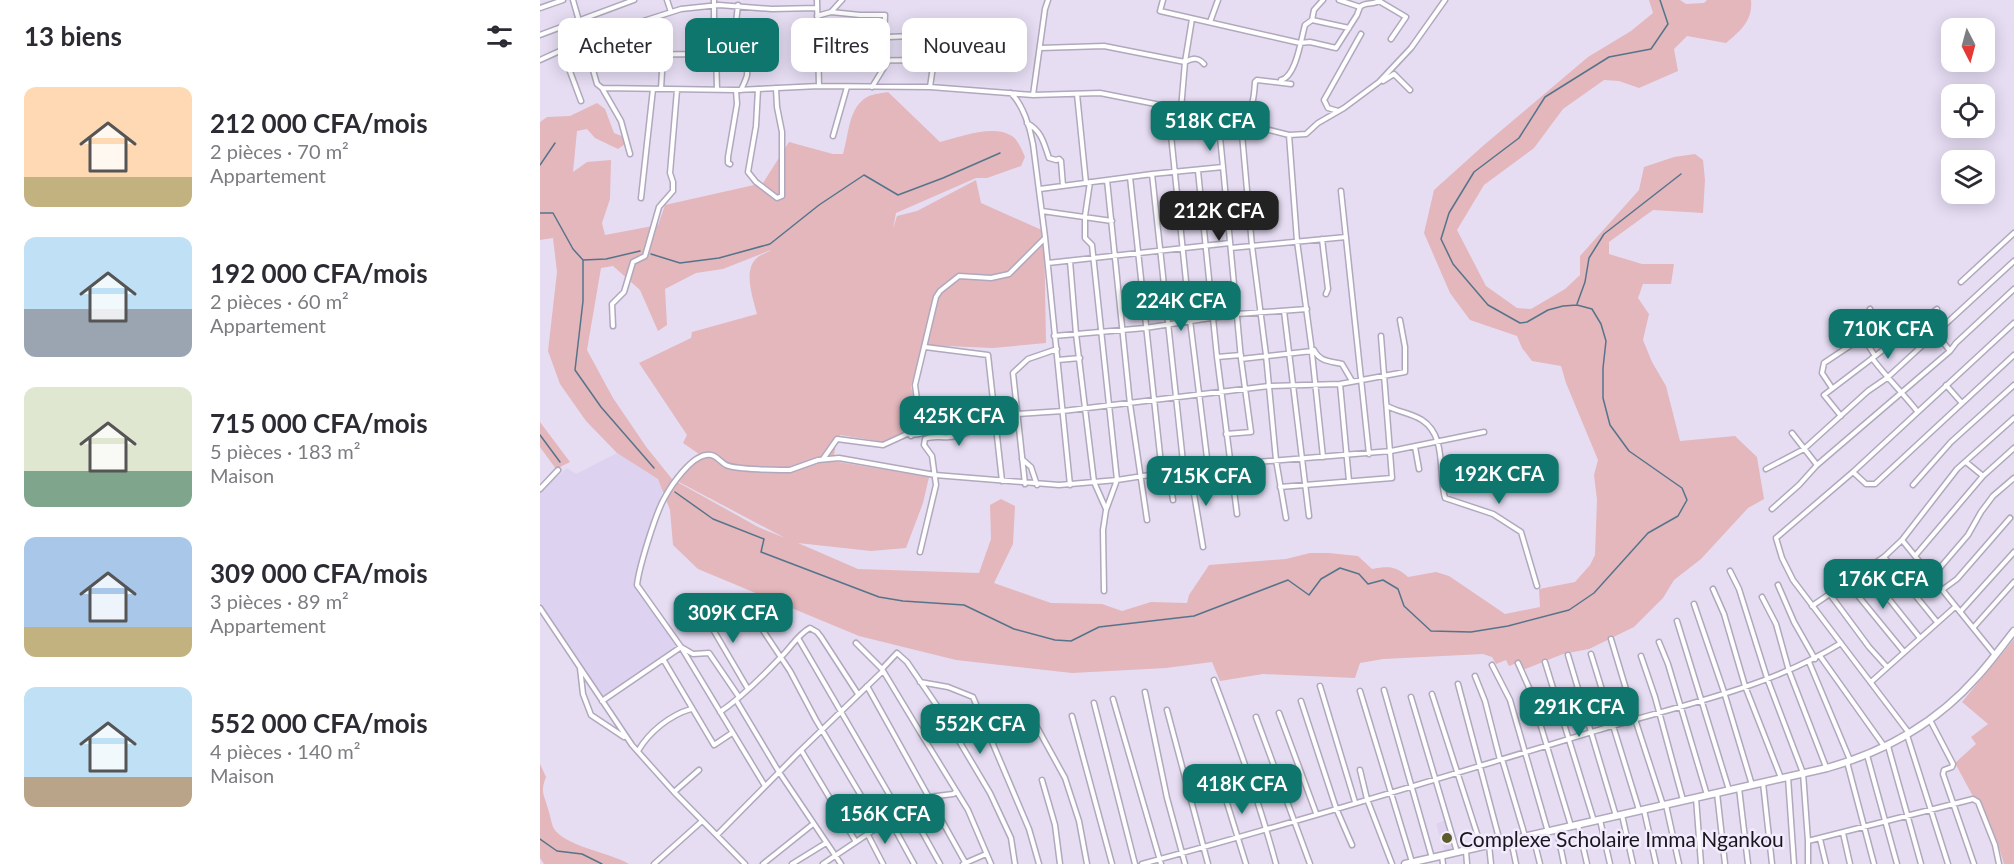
<!DOCTYPE html>
<html lang="fr">
<meta charset="utf-8">
<style>
body{margin:0;font-family:Lato,sans-serif;background:#f7f7f7;color:#2b2b33;height:100vh;display:flex;flex-direction:column;font-size:22px;white-space:nowrap}
*{box-sizing:border-box;margin:0}
p{font-size:20px;color:#7c7c81}
.icon{flex:none;width:33px;height:33px;fill:none;stroke:currentColor;stroke-width:2;stroke-linecap:round;stroke-linejoin:round}
.map{position:relative;flex:1;overflow:hidden}
.drawer{display:flex;flex-direction:column;background:#fff;width:540px}
.drawer>*{flex:none}
.top-card{position:absolute;left:18px;top:18px;width:570px;height:54px;display:flex;gap:12px}
.needle{width:39px;rotate:174deg}
.controls{position:absolute;left:1401px;top:18px;display:grid;gap:12px}
.controls a{display:grid;place-items:center;width:54px;height:54px;border-radius:12px;background:#fff;box-shadow:0 3px 15px #0003;font-size:30px}
.price{position:absolute;translate:-50% -51px;padding:0 14px;border-radius:12px;background:#0f766e;color:#fff;font-size:20px;line-height:39px;filter:drop-shadow(0 2px 3px #0008)}
.price::after{content:'';position:absolute;left:50%;top:36px;width:18px;height:14px;margin-left:-9px;background:inherit;clip-path:polygon(0 0,100% 0,50% 100%)}
.price.current{background:#222;color:#fff}
ul{padding:0;list-style:none}
li{display:flex;align-items:center;gap:18px;height:150px;padding:0 24px}
li span{display:grid;place-items:center;flex:none;width:168px;height:120px;border-radius:12px;color:#555}
li>.icon{margin-inline-start:auto}
span .icon{width:72px;height:72px;fill:#fffc;stroke-width:1}
li b{font-size:26px}
h2{display:flex;justify-content:space-between;align-items:center;height:72px;padding:0 24px;font-size:26px}
.pill{padding:0 21px;border-radius:12px;background:#fff;box-shadow:0 3px 15px #0003;font-size:21px;line-height:54px}
.pill.current{background:#0f766e;color:#fff}
main{display:flex;flex:1;min-height:0}
.map>svg:first-child{display:block}
.built{fill:#ddd2ef}
.green{fill:#e3b7bc;fill-rule:evenodd}
.lines{fill:none;stroke-linecap:round;stroke-linejoin:round}
.stream{stroke:#55748b;stroke-width:1.5}
.minor-casing{stroke:#b0a8bd;stroke-width:7}
.highway-casing{stroke:#b0a8bd;stroke-width:9}
.minor{stroke:#fff;stroke-width:4}
.highway{stroke:#fff;stroke-width:6}
.poi-dot{fill:#5b5c29;stroke:#f2ebfd;stroke-width:2}
.labels{text-anchor:middle;dominant-baseline:central;stroke-width:5;stroke-linejoin:round;paint-order:stroke}
.poi-label{font-size:21px;fill:#19151d;stroke:#f2ebfd;text-anchor:start}
</style>
<main>
<section class="drawer">
<h2>13 biens<svg class="icon" aria-label="filters" viewBox="0 0 24 24"><path d="M4 7h16M4 17h16"/><circle cx="9" cy="7" r="2"/><circle cx="15" cy="17" r="2"/></svg></h2>
<ul>
<li><span style="background:linear-gradient(#ffd9b3 75%,#c2b280 0)"><svg class="icon" aria-label="home" viewBox="0 0 24 24"><path d="M3 11l9-7 9 7M6 9v11h12V9"/></svg></span><div><b>212 000 CFA/mois</b><p>2 pièces · 70 m²</p><p>Appartement</p></div></li>
<li><span style="background:linear-gradient(#bfe0f5 60%,#9aa5b1 0)"><svg class="icon" aria-label="home" viewBox="0 0 24 24"><path d="M3 11l9-7 9 7M6 9v11h12V9"/></svg></span><div><b>192 000 CFA/mois</b><p>2 pièces · 60 m²</p><p>Appartement</p></div></li>
<li><span style="background:linear-gradient(#dfe7d0 70%,#7fa58c 0)"><svg class="icon" aria-label="home" viewBox="0 0 24 24"><path d="M3 11l9-7 9 7M6 9v11h12V9"/></svg></span><div><b>715 000 CFA/mois</b><p>5 pièces · 183 m²</p><p>Maison</p></div></li>
<li><span style="background:linear-gradient(#a9c7e8 75%,#c2b280 0)"><svg class="icon" aria-label="home" viewBox="0 0 24 24"><path d="M3 11l9-7 9 7M6 9v11h12V9"/></svg></span><div><b>309 000 CFA/mois</b><p>3 pièces · 89 m²</p><p>Appartement</p></div></li>
<li><span style="background:linear-gradient(#bfe0f5 75%,#b9a48a 0)"><svg class="icon" aria-label="home" viewBox="0 0 24 24"><path d="M3 11l9-7 9 7M6 9v11h12V9"/></svg></span><div><b>552 000 CFA/mois</b><p>4 pièces · 140 m²</p><p>Maison</p></div></li>
</ul>
</section>
<div class="map">
<svg width="1474" height="864" viewBox="0 0 1474 864">
<rect width="100%" height="100%" fill="#e6ddf3"/>
<path class="built" d="M 77,453 L 118,479 L 123,489 L 94,582 L 98,584 L 138,646 L 69,697 L 61,695 L 0,602 L 0,492 L 27,468 L 36,474 Z
M 907,819 L 917,852 L 906,855 L 896,824 Z"/>
<path class="green" d="M 1109,0 L 1140,0 L 1146,4 L 1164,3 L 1167,0 L 1211,0 C 1213,21 1200,31 1186,43 L 1147,36 L 1134,49 L 1138,71 L 1099,88 L 1079,81 L 1064,80 L 1023,109 L 994,148 L 944,185 L 917,230 L 946,286 L 977,308 L 991,309 L 1025,289 L 1040,275 L 1040,256 L 1099,190 L 1104,167 L 1134,157 L 1155,154 L 1163,160 L 1165,180 L 1163,213 L 1113,210 L 1069,242 L 1069,254 L 1102,264 L 1134,264 L 1131,284 L 1103,284 L 1098,298 L 1109,314 L 1103,340 L 1112,362 L 1126,386 L 1140,441 L 1195,436 L 1217,457 L 1224,499 L 1208,508 L 1161,559 L 1134,580 L 1123,598 L 1094,627 L 1049,649 L 1023,654 L 983,670 L 979,662 L 969,666 L 966,660 L 956,664 L 952,657 L 943,654 L 843,659 L 820,663 L 815,678 L 723,674 L 680,681 L 672,662 L 626,668 L 532,673 L 416,660 L 319,636 L 158,569 L 133,545 L 130,510 L 118,479 L 77,453 L 46,421 L 20,384 L 8,351 L 17,272 L 13,238 L 0,240 L 0,122 L 7,117 L 30,116 L 57,103 L 65,109 L 74,133 L 84,137 L 85,144 L 78,149 L 55,138 L 47,129 L 37,131 L 33,172 L 47,162 L 71,160 L 70,199 L 62,223 L 65,235 L 118,225 L 125,205 L 223,183 L 249,142 L 293,154 L 303,154 C 309,135 308,106 329,96 C 334,94 342,93 348,92 L 400,142 C 420,137 453,124 472,136 C 478,140 482,150 485,157 L 481,166 L 447,178 L 436,178 L 356,213 L 353,229 L 357,216 L 377,211 L 436,180 L 441,203 L 504,231 L 506,343 L 453,348 L 382,345 L 371,387 L 378,411 L 372,428 L 344,442 L 300,435 L 296,444 L 293,461 L 389,477 L 383,503 L 366,548 L 331,551 L 258,543 L 318,569 L 439,573 L 451,539 L 450,505 L 461,499 L 475,506 L 473,544 L 454,583 L 511,603 L 562,604 L 582,611 L 611,602 L 647,603 L 649,595 L 669,565 L 746,559 L 770,553 L 789,553 L 818,556 L 832,569 C 849,566 856,566 868,577 L 896,572 L 909,576 L 965,614 L 1000,607 L 999,589 L 1035,582 L 1050,565 L 1055,555 L 1057,500 L 1054,475 L 1058,460 L 1026,383 L 1021,366 L 992,361 L 982,348 L 977,336 L 930,320 L 910,293 L 884,233 L 894,190 L 944,145 L 1048,57 L 1091,31 L 1113,13 ZM 231,250 C 227,253 222,254 218,257 C 202,269 213,298 217,314 L 152,332 L 151,338 L 99,363 L 147,435 L 143,443 L 159,454 L 139,482 L 245,538 L 218,527 L 132,479 L 107,448 L 73,398 L 47,350 L 61,268 L 73,266 L 100,290 L 118,331 L 127,325 L 125,289 L 156,273 L 183,269 Z
M 0,422 L 30,462 L 16,469 L 0,447 Z
M 1474,639 L 1474,864 L 1464,864 L 1457,841 L 1415,763 L 1436,744 L 1431,737 L 1448,724 L 1422,702 Z
M 0,764 L 6,777 C 0,792 4,794 8,809 C 10,814 11,822 13,827 C 22,846 72,853 89,864 L 4,864 L 0,858 Z"/>
<g class="lines">
<path class="stream" d="M 0,165 L 15,143
M 0,213 L 13,213 L 33,249 L 43,260 L 66,259 L 100,251
M 111,254 L 140,263 L 179,258 L 230,244 L 279,205 L 324,175 L 358,195 L 403,178 L 460,153
M 43,260 L 43,301 L 35,370 L 61,407 L 114,468
M 1037,304 L 1045,282 L 1049,258 L 1064,234 L 1141,174
M 0,435 L 20,462
M 135,492 L 173,519 L 224,539 L 221,552 L 339,597 L 363,601 L 424,605 L 474,629 L 515,640 L 531,641 L 559,627 L 654,616 L 748,580 L 769,595 L 781,579 L 800,568 L 819,574 L 828,584 L 843,580 L 858,589 L 864,606 L 891,631 L 931,632 L 968,626 L 1029,610 L 1054,593 L 1108,533 L 1138,516 L 1147,500 L 1142,488 L 1089,451 L 1070,425 L 1063,398 L 1063,368 L 1066,341 L 1061,324 L 1052,309 L 1037,305 L 1023,306 L 1008,310 L 987,322 L 980,323 L 948,305 L 913,264 L 901,239 L 909,213 L 934,172 L 979,138 L 1005,97 L 1069,57 L 1111,49 L 1128,24 L 1120,0
M 0,839 L 17,851 L 42,854 L 62,864"/>
<g class="minor-casing">
<path id="minor" d="M 33,0 L 57,84 L 62,88 L 196,90 L 279,86 L 390,87 L 493,95 L 560,93 L 666,114 L 749,135 L 766,134 L 778,123 L 804,108 L 839,82 L 871,48 L 905,0
M 127,0 L 131,12
M 277,0 L 279,86
M 623,0 L 620,11 L 760,43 L 770,42 L 796,48 L 817,15 L 820,7
M 799,0 L 820,7 C 826,1 833,6 840,0
M 839,1 L 866,17 L 851,39
M 0,8 L 23,0
M 291,12 L 320,15 L 345,15 L 344,37
M 277,16 L 291,12 L 302,0
M 772,20 L 774,10 L 783,0
M 670,22 L 678,0
M 0,35 L 94,0
M 279,40 L 395,35 L 397,39 L 390,87
M 500,48 L 564,46 L 645,62 C 653,58 658,57 664,64
M 22,50 L 41,101
M 176,53 L 177,89
M 174,54 L 174,0
M 48,55 L 174,54 L 193,49 L 198,5
M 0,60 L 44,40 L 141,9 L 179,5 L 232,9 L 277,8
M 279,61 L 394,60
M 741,80 C 756,77 761,39 765,25 L 772,20 L 809,28
M 843,81 L 854,74 L 870,90
M 332,87 L 348,61
M 62,88 L 81,121 L 90,154
M 121,89 L 123,54
M 218,89 L 216,126 L 208,172 L 216,182 L 237,198 L 242,196 L 242,132 L 237,107 L 236,88
M 201,90 C 203,85 206,80 207,75 C 208,65 205,57 216,53
M 471,93 C 483,105 490,127 493,144 L 505,237 L 530,485
M 537,94 L 546,183
M 493,95 L 505,9 L 508,0
M 628,106 L 650,320 L 668,466
M 641,109 L 645,62 L 652,19
M 798,111 L 788,108 L 784,100 L 821,34
M 487,123 C 502,131 504,144 509,158 L 516,160 L 519,159 L 521,161 L 523,186
M 749,135 L 757,241 L 771,344 L 783,457
M 293,136 L 307,87
M 190,164 L 188,163 L 188,157 L 197,104 L 196,90
M 683,167 L 701,359 L 711,432 L 686,434
M 658,171 L 677,357 L 697,514
M 612,174 L 644,471
M 590,177 L 622,473
M 567,180 L 590,404 L 607,520
M 550,182 L 545,216 L 545,238 L 552,245 L 577,480 L 566,510 L 563,530 L 564,591
M 500,189 L 612,174 L 683,167 L 678,117
M 801,191 L 829,454
M 101,198 L 113,89
M 502,211 L 572,221
M 782,239 L 788,289 L 786,294
M 691,248 L 806,237
M 530,261 L 536,334 L 554,482 L 566,509
M 508,263 L 690,243
M 1421,282 L 1474,233
M 1330,309 L 1339,329
M 744,311 L 769,516
M 73,326 L 72,304 L 84,292 L 93,262 L 105,256 L 119,207 L 133,191 L 133,182 L 130,173 L 137,90
M 1396,333 L 1410,351
M 514,336 L 605,328 L 697,314 L 767,309
M 1323,337 L 1335,356
M 385,347 L 448,355 L 462,481
M 774,350 C 780,362 790,361 802,364 L 812,381
M 677,357 L 701,355
M 1332,358 C 1346,377 1363,393 1377,411
M 701,359 L 772,351
M 518,360 L 540,358
M 800,384 L 809,481
M 1406,385 L 1421,402
M 1292,388 L 1282,373 L 1284,363 L 1323,337 L 1357,320
M 847,406 C 858,412 871,413 882,420 C 907,436 898,473 905,498 L 953,514 L 981,532 L 997,586
M 1301,416 L 1284,395 L 1397,309
M 1252,433 L 1277,465
M 371,436 L 379,414 L 375,385 L 396,297 L 400,291 L 419,276 L 451,278 L 469,274 L 505,238
M 875,447 L 879,469
M 283,459 L 297,439 L 343,445 L 367,434 C 388,439 411,416 426,404 L 477,414 L 523,411 L 729,386 L 800,384 L 865,372 L 865,347 L 860,320
M 482,459 L 491,467 L 497,485
M 1426,462 L 1443,476
M 1226,469 L 1264,449 L 1328,391 L 1347,378 L 1474,261
M 650,470 L 663,547
M 1313,472 L 1326,484 L 1335,484 L 1474,355
M 629,473 L 633,500
M 485,484 L 473,373 L 488,359 L 517,349
M 1373,485 L 1411,442 L 1474,385
M 740,487 L 852,478 L 841,336
M 0,489 L 18,470
M 1232,509 L 1259,485 L 1277,465 L 1410,351 L 1416,343 L 1474,289
M 746,518 L 736,460 L 726,355 L 712,246 L 701,123 C 713,110 714,98 715,82 L 717,80 L 751,84
M 1362,540 L 1455,655
M 380,552 L 396,485 L 392,456 L 384,445 L 385,439 C 393,435 400,438 409,437 C 425,437 442,424 455,417
M 1375,556 L 1443,476 L 1474,448
M 1344,557 L 1397,622
M 1325,569 L 1380,638
M 1190,571 L 1199,589 L 1227,678 L 1263,773 L 1268,841 L 1268,864
M 1392,577 L 1428,535 L 1441,512 L 1453,496 L 1474,478
M 1306,581 L 1364,652
M 1238,585 L 1254,622 L 1275,659
M 1173,589 L 1184,614 L 1205,686 L 1241,778
M 1402,590 L 1417,579 L 1470,518
M 1289,593 L 1329,647 L 1347,667
M 1222,597 L 1236,624 L 1249,671 L 1286,767
M 1154,604 L 1184,692 L 1212,785
M 1272,606 L 1344,557 L 1362,540 L 1417,469 L 1474,418
M 0,608 L 92,745 L 134,792 L 205,864
M 161,609 L 208,689
M 210,611 L 250,671 L 276,720 L 339,826
M 1420,612 L 1474,552
M 1137,621 L 1189,790
M 1433,628 L 1474,582
M 258,638 L 360,813
M 1071,639 L 1095,719 L 1123,805
M 1119,642 L 1128,664 L 1167,795
M 316,643 L 342,669 L 377,727 L 428,810 L 451,864
M 1051,654 L 1099,810
M 1028,655 L 1076,816
M 1101,656 L 1115,697 L 1143,800
M 1280,656 L 1344,746
M 123,659 L 174,745 L 192,733
M 1005,662 L 1054,821
M 1269,662 L 1310,760
M 978,663 L 990,690 L 1031,826
M 952,665 L 970,700 L 1008,832
M 40,668 L 43,694 L 51,715 L 84,737
M 342,669 L 357,653 L 367,662 L 406,719 L 450,793 L 471,838 L 475,864
M 935,676 L 945,701 L 960,760
M 674,680 C 697,741 719,801 736,864
M 380,682 L 408,687 L 433,697 L 489,829 L 499,864
M 1331,682 L 1415,607
M 918,684 L 960,842
M 327,686 L 426,864
M 780,686 L 815,802
M 844,690 L 892,858
M 820,691 L 872,862
M 605,692 L 627,798 L 645,864
M 892,694 L 941,846
M 871,697 L 917,852
M 573,699 L 621,864
M 196,700 L 239,772 L 301,864
M 62,701 L 141,647 L 153,654 L 169,653 L 199,697
M 761,701 L 796,808 L 812,845
M 554,703 L 595,864
M 487,709 L 525,778 L 539,821 L 547,864
M 627,710 L 668,864
M 180,712 C 202,697 222,677 240,658 C 250,649 258,634 270,628 L 277,632 L 281,637 L 318,694
M 739,713 L 776,813
M 532,716 L 572,864
M 716,717 L 770,864
M 1390,720 L 1413,764 L 1412,767 L 1404,770 L 1403,774 L 1434,864
M 1369,733 L 1253,580 L 1242,558 L 1236,538 L 1313,472 L 1474,323
M 1367,735 L 1408,864
M 1348,746 L 1381,864
M 261,750 L 316,842
M 98,751 C 109,732 130,715 151,709
M 1327,755 L 1357,864
M 962,759 L 985,836
M 1307,762 L 1334,864
M 820,770 L 827,799 L 852,864
M 678,774 L 706,864
M 1248,777 L 1254,864
M 502,780 L 515,825 L 520,864
M 1223,783 L 1232,864
M 225,786 L 141,647 L 97,585 C 99,567 116,512 125,497 C 132,484 151,457 166,455 C 175,453 179,461 186,465 C 194,469 230,470 241,470 L 250,470 L 278,460 L 299,458 L 395,475 L 519,485 L 577,480 L 668,466 L 851,451 L 944,432
M 1199,788 L 1208,864
M 134,792 L 159,770
M 1177,793 L 1185,864
M 1156,798 L 1161,864
M 1126,805 L 1139,864
M 369,808 L 400,864
M 1104,810 L 1116,864
M 1082,815 L 1093,864
M 350,820 L 374,864
M 1060,820 L 1070,864
M 1038,825 L 1047,864
M 1017,830 L 1024,864
M 1303,833 L 1310,864
M 177,835 L 259,752 L 343,671
M 328,835 L 343,864
M 993,836 L 1000,864
M 1280,839 L 1286,864
M 971,840 L 976,864
M 1268,841 L 1433,799 L 1438,802 L 1455,845 L 1459,864
M 949,845 L 951,864
M 926,851 L 927,864
M 902,856 L 903,864
M 114,864 L 162,821
M 223,864 L 273,824
M 252,864 L 286,843
M 283,864 L 356,815 L 389,797 L 413,794 L 416,792
M 423,864 L 446,854
M 602,864 C 754,823 904,777 1055,731 C 1137,706 1227,689 1301,643"/>
</g>
<g class="highway-casing">
<path id="highway" d="M 865,864 L 1287,768 C 1344,752 1396,723 1436,678 C 1450,663 1462,646 1474,631"/>
</g>
<use href="#minor" class="minor"/>
<use href="#highway" class="highway"/>
</g>
<circle class="poi-dot" cx="907" cy="838" r="6"/>
<g class="labels">
<g class="poi-label">
<text x="919" y="838">Complexe Scholaire Imma Ngankou</text>
</g>
</g>
</svg>
<div class="controls">
<a><svg class="needle" viewBox="-14 -14 28 28"><path d="M0-13l5 13h-10z" fill="#e53935"/><path d="M0 13l5-13h-10z" fill="#7c7c81"/></svg></a>
<a><svg class="icon" aria-label="locate" viewBox="0 0 24 24"><circle cx="12" cy="12" r="6"/><path d="M12 2v4M12 18v4M2 12h4M18 12h4"/></svg></a>
<a><svg class="icon" aria-label="layers" viewBox="0 0 24 24"><path d="M12 4l9 5-9 5-9-5zM3 14l9 5 9-5"/></svg></a>
</div>
<b class="price" style="left:670px;top:152px">518K CFA</b>
<b class="price current" style="left:679px;top:242px">212K CFA</b>
<b class="price" style="left:641px;top:332px">224K CFA</b>
<b class="price" style="left:1348px;top:360px">710K CFA</b>
<b class="price" style="left:419px;top:447px">425K CFA</b>
<b class="price" style="left:959px;top:505px">192K CFA</b>
<b class="price" style="left:666px;top:507px">715K CFA</b>
<b class="price" style="left:1343px;top:610px">176K CFA</b>
<b class="price" style="left:193px;top:644px">309K CFA</b>
<b class="price" style="left:1039px;top:738px">291K CFA</b>
<b class="price" style="left:440px;top:755px">552K CFA</b>
<b class="price" style="left:702px;top:815px">418K CFA</b>
<b class="price" style="left:345px;top:845px">156K CFA</b>
<div class="top-card">
<a class="pill">Acheter</a>
<a class="pill current">Louer</a>
<a class="pill">Filtres</a>
<a class="pill">Nouveau</a>
</div>
</div>
</main>
